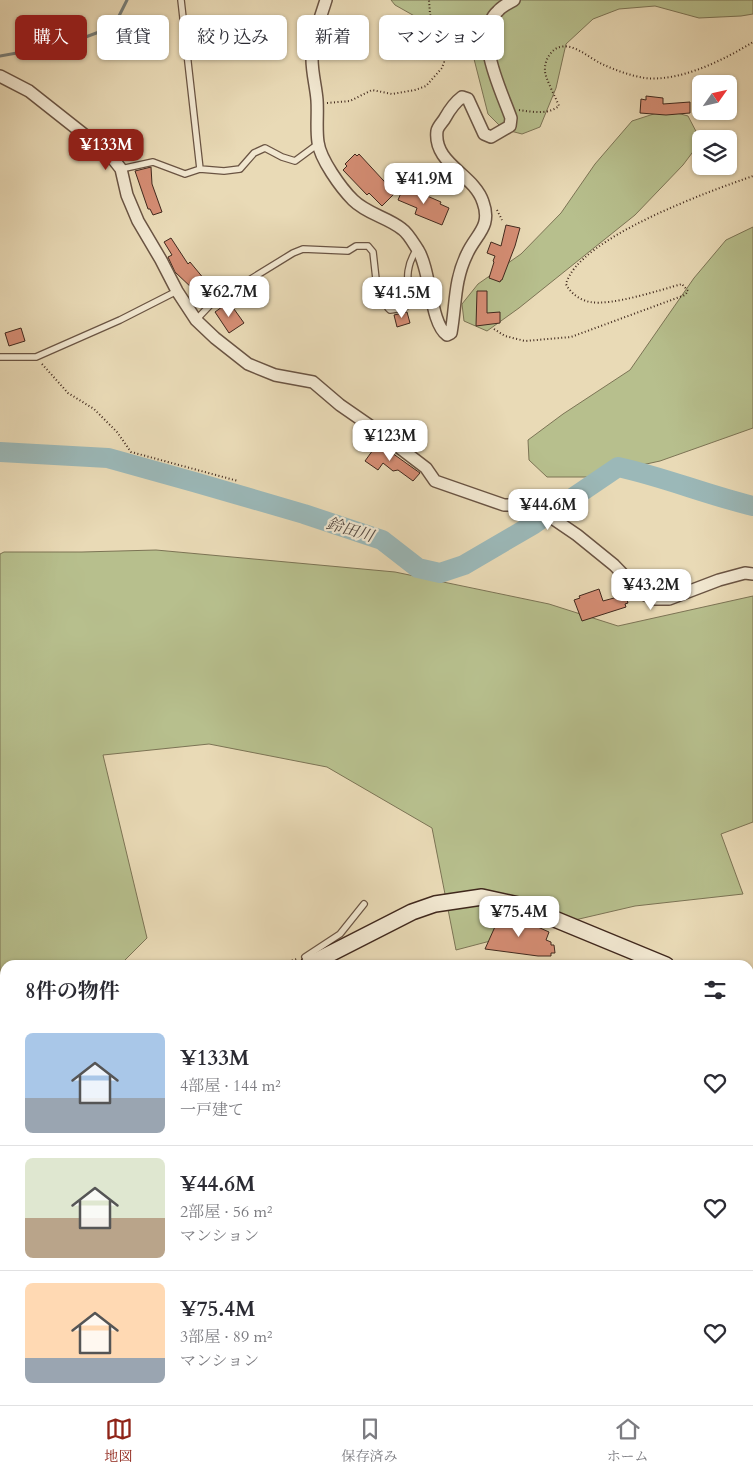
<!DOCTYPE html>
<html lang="ja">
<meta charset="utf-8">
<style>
body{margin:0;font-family:Cardo,"Noto Serif JP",serif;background:#f7f7f7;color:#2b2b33;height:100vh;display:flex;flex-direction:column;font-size:19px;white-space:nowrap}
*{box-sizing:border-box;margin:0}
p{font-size:16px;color:#7c7c81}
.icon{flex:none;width:28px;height:28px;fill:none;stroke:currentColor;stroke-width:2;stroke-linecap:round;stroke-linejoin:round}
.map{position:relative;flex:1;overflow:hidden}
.sheet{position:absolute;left:0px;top:960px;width:754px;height:445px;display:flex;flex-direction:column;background:#fff;border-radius:15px 15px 0 0;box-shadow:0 1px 4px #0004}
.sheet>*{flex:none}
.hud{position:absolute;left:15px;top:15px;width:500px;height:45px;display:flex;gap:10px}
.needle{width:32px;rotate:56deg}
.controls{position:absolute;left:692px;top:75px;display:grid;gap:10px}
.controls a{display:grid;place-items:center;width:45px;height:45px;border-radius:8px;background:#fff;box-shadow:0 1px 4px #0004;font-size:25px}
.price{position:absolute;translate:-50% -42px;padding:0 11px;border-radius:10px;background:#fff;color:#222;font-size:16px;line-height:32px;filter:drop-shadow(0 1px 2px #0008)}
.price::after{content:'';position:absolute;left:50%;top:30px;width:15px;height:11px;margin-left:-8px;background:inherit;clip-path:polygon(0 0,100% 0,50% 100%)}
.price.active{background:#8f2418;color:#fff}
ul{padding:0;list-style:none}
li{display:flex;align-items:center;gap:15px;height:125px;padding:0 25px}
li+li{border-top:1px solid #e1e1e2}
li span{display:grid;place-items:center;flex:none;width:140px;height:100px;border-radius:8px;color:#555}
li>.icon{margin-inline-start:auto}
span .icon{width:60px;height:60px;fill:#fffc;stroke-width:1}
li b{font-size:21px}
h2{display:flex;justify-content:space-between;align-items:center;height:60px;padding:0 25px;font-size:21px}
.pill{padding:0 18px;border-radius:8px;background:#fff;box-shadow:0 1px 4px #0004;font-size:18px;line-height:45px}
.pill.active{background:#8f2418;color:#fff}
.tabs{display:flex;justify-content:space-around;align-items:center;height:70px;border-top:1px solid #e1e1e2;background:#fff;font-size:14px;color:#7c7c81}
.tabs a{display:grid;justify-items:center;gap:2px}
.tabs .active{color:#8f2418}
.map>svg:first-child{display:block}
.green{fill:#b7bf8d;stroke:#7c7455}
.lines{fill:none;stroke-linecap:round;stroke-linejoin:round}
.stream{stroke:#777e7a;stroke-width:3}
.river{stroke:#9bb8b8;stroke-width:20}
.building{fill:#d58d74;stroke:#40281d}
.lane-casing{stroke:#6a5443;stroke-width:8}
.street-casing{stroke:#6a5443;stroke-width:14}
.secondary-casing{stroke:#40281d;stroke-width:18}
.path{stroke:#40281d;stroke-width:2;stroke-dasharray:1 2.5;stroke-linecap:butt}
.lane{stroke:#f1e7d0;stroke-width:5.5}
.street{stroke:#f1e7d0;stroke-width:11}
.secondary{stroke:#f1e7d0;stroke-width:15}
.labels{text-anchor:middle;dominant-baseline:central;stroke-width:4.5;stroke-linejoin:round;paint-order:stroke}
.water-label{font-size:16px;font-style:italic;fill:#574c44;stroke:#f1e7d0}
</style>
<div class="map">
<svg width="753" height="1405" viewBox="0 0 753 1405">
<rect width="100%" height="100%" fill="#e9dab6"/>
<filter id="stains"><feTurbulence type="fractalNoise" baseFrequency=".004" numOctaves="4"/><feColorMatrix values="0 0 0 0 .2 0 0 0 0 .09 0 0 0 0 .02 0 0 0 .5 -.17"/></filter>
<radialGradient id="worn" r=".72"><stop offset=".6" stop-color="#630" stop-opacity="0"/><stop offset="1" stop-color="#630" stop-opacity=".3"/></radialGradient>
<path class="green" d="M 391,0 L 753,0 L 753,14 L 741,16 L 699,18 L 655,6 L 619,9 L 593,19 L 566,44 L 556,88 L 540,127 L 522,134 L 503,129 L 488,114 L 473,55 L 457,40 L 395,5 Z
M 666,110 L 688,116 L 701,141 L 683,165 L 635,215 L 519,308 L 487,331 L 464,321 L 462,304 L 478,284 L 521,254 L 561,213 L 595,164 L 632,121 Z
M 753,227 L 753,428 L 660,461 L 587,477 L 547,477 L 529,460 L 528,440 L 563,414 L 630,370 L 694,278 L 726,240 Z
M 156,550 L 395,572 L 549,604 L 618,626 L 753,596 L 753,822 L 721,834 L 743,894 L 635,906 L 536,929 L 456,950 L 432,828 L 327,767 L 209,744 L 103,755 L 147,938 L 120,965 L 5,965 L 5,1129 L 0,1131 L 0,554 L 4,552 L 82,552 Z
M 5,1272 L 5,1400 L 27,1400 L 18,1405 L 0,1405 L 0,1275 Z
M 753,1294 L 753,1405 L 650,1405 L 653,1400 L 749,1400 L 749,1296 Z
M 42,1400 L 555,1400 L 552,1405 L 47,1405 Z"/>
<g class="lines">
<path class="stream" d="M 0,56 L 67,44 L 99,32 L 119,16 L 127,0"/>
<path class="river" d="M 0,452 L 108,458 L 194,482 L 304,514 L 382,540 L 418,568 L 440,573 L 464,565 L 534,524 L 618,467 C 664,477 707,495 753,506"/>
</g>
<path class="building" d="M 646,96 L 663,98 L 663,104 L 690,102 L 690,113 L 666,115 L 640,113 L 641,99 L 646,100 Z
M 355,154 L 357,156 L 359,154 L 395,193 L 382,206 L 369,193 L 367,195 L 343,170 L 347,166 L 345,164 Z
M 151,167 L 152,184 L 162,212 L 153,215 L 150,209 L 148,209 L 135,171 Z
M 404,186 L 441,202 L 440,204 L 449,208 L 442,225 L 415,214 L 417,208 L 398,200 Z
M 506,225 L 520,228 L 515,246 L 502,280 L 501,280 L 500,282 L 489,278 L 494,262 L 493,261 L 495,256 L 487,253 L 491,242 L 501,246 Z
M 171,238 L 188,264 L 190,262 L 214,291 L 204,301 L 200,301 L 192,292 L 194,290 L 175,272 L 168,257 L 172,255 L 164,242 Z
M 477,291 L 487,291 L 487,313 L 500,312 L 500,323 L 476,326 Z
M 226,304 L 231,311 L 234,309 L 244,323 L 229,333 L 215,312 Z
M 407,312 L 410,323 L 397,327 L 394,315 Z
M 21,328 L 25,341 L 9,346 L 5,333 Z
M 378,443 L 420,473 L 413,481 L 398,470 L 393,471 L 383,463 L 378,470 L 365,461 Z
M 599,589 L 603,601 L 625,595 L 628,603 L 625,604 L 626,607 L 582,621 L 574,600 L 580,598 L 579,596 Z
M 502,911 L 549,932 L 546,940 L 551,942 L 551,945 L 554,945 L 555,953 L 551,953 L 551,956 L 538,956 L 485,949 Z"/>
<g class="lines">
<g class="lane-casing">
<path id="lane" d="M 181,0 L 200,169
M 121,169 L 153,162 L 185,174 L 200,169 L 224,171 L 240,169 L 254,153 L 265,148 L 282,157 L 295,161 L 318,144
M 196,320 L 212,303 L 293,253 L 303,249 L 348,251 L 356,246 L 368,246 L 373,252 L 376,279 L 388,308 L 390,310 L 404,308 L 409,304 C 408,282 404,268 417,249
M 0,357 L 36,357 L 120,320 L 177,291
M 309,963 L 305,957 L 340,934 L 364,904
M 749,986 L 753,988"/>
</g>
<g class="street-casing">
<path id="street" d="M 326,0 C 320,19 312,39 312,59 C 312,73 316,87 317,100 C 318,114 316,129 318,142 C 320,159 341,188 353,200 C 367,214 387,217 402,229 C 408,233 414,244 418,250 C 431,271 430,323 447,335 L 451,333 C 456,305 454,280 467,254 C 476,234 492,227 483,202 C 474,174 433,164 437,131 C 438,126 443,122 445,118 C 450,109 454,103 462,97 L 468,99 L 484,134 L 491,137 L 510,126 L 511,118 C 502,92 472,34 498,11 C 502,6 509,3 514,0
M 0,76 L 29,91 L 110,155 L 121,169 L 127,195 L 138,221 L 161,260 L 177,291 L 196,320 L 215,338 L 248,364 L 275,375 L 313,382 L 340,405 L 379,432 L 426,468 L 435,481 L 504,505 L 533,505 L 577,535 L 614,565 L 641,593 L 655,599 L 669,599 L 719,580 L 745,573 L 753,574"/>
</g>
<g class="secondary-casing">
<path id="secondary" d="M 308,965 L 412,912 L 435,904 L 482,897 L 523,906 L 666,965
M 749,1000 L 753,1001
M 0,1129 L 5,1126"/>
</g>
<path class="path" d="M 327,103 L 350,101 L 372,90 L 392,94 L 415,90 L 426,86 L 442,68 L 444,62 L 430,14 L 429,0
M 519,110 C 533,112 547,115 559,106 C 556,98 545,78 545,71 C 544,61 551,49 560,47 C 574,43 589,58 602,64 C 615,70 631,76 645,78 C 680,82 724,60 753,42
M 497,210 L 502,220
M 494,329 L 505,336 L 525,341 L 571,337 L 685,295 L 688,291 L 682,284 C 660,290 612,306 590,302 C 580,300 570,293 566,284 C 578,238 710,191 753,176
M 42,364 L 68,393 L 94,409 L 117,432 L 131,452 L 238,481
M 275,965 L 297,959
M 0,1044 L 5,1041
M 749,1212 L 749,1209 L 753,1206
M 623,1405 L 628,1400"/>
<use href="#lane" class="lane"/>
<use href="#street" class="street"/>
<use href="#secondary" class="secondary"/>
</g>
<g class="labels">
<g class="water-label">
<text transform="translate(350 530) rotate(17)">鈴田川</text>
</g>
</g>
<rect width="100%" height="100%" filter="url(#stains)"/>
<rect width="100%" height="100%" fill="url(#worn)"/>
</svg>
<div class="controls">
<a><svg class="needle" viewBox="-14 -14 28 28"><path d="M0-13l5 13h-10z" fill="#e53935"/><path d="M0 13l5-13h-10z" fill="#7c7c81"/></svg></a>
<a><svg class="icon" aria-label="layers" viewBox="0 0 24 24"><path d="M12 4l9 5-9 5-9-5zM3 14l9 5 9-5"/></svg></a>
</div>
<b class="price active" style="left:106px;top:171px">¥133M</b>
<b class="price" style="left:424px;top:205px">¥41.9M</b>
<b class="price" style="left:229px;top:318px">¥62.7M</b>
<b class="price" style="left:402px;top:319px">¥41.5M</b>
<b class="price" style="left:390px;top:462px">¥123M</b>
<b class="price" style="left:548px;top:531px">¥44.6M</b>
<b class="price" style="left:651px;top:611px">¥43.2M</b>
<b class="price" style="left:519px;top:938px">¥75.4M</b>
<div class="hud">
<a class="pill active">購入</a>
<a class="pill">賃貸</a>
<a class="pill">絞り込み</a>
<a class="pill">新着</a>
<a class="pill">マンション</a>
</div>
<section class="sheet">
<h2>8件の物件<svg class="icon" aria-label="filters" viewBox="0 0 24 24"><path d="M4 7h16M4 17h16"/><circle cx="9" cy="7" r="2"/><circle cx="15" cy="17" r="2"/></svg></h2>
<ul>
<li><span style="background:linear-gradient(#a9c7e8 65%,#9aa5b1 0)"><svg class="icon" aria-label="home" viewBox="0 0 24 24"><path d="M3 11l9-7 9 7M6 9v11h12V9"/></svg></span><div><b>¥133M</b><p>4部屋 · 144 m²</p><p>一戸建て</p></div><svg class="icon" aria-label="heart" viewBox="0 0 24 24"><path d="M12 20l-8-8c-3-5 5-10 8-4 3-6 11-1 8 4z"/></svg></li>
<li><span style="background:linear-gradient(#dfe7d0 60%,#b9a48a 0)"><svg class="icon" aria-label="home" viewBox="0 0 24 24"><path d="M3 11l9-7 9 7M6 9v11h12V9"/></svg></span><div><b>¥44.6M</b><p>2部屋 · 56 m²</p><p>マンション</p></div><svg class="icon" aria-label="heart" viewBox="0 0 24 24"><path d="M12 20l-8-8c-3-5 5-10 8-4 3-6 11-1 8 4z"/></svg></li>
<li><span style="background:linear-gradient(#ffd9b3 75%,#9aa5b1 0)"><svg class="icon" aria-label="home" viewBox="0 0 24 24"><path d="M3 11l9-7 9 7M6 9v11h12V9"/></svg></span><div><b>¥75.4M</b><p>3部屋 · 89 m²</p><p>マンション</p></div><svg class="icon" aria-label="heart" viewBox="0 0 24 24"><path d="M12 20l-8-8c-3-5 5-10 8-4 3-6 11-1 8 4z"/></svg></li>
</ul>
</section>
</div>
<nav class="tabs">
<a class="active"><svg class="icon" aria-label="map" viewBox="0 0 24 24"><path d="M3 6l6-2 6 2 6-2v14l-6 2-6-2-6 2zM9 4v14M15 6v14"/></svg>地図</a>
<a><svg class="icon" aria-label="saved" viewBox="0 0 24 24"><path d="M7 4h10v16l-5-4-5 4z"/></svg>保存済み</a>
<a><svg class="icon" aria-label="home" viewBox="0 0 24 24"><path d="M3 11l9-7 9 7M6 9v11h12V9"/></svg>ホーム</a>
</nav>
